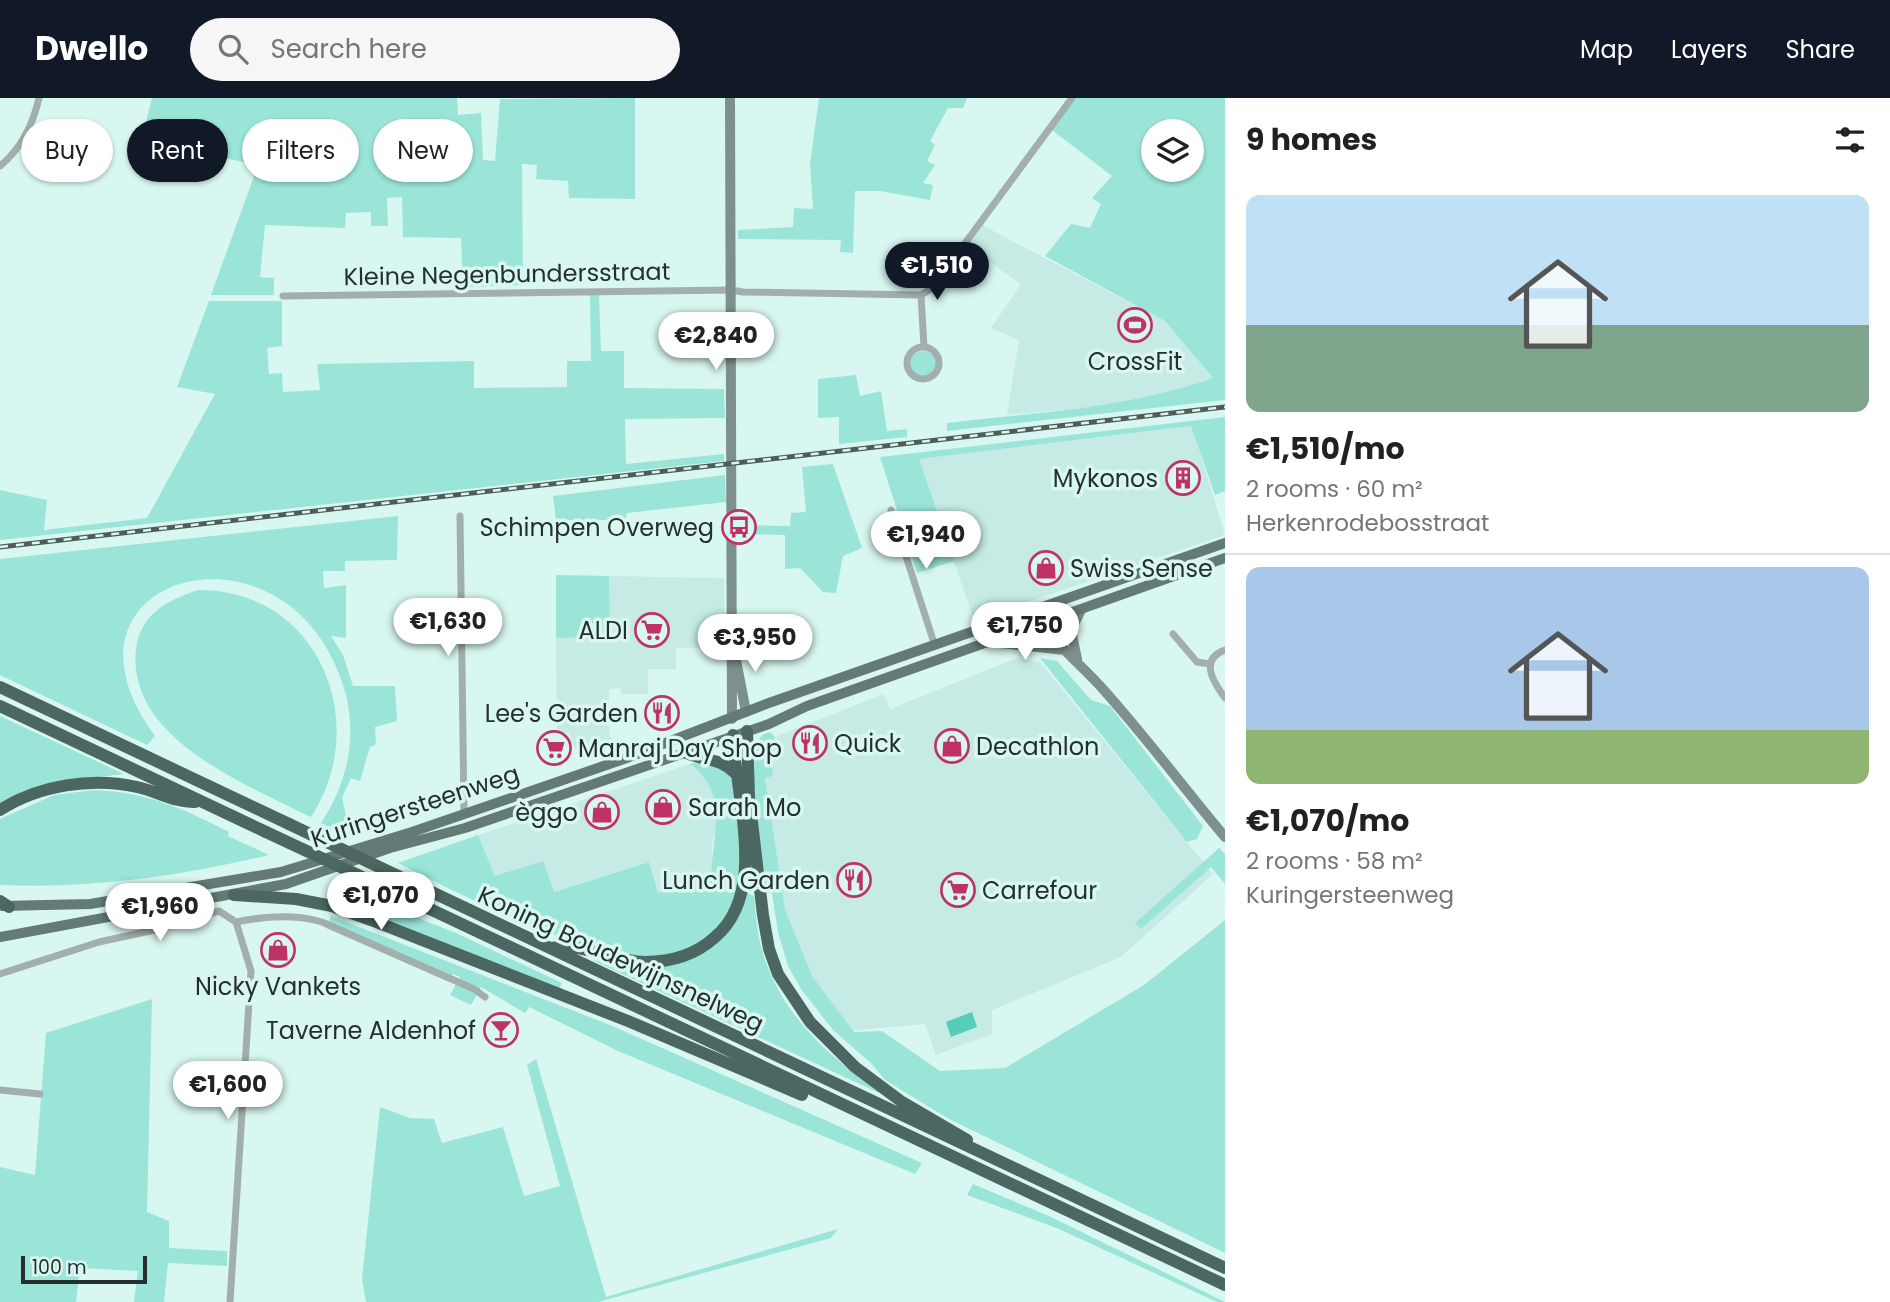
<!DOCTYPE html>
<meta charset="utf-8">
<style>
body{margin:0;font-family:Poppins,sans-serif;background:#f6f6f6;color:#202124;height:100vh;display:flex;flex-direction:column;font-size:26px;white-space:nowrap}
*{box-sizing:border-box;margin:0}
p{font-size:23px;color:#757577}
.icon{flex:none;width:38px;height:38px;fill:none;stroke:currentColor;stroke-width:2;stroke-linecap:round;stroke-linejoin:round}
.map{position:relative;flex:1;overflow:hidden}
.side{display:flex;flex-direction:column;background:#fff;width:665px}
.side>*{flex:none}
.guide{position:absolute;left:21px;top:21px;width:665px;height:63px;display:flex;gap:14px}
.buttons{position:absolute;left:1141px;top:21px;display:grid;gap:14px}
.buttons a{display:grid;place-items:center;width:63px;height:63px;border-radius:50%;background:#fff;box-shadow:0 2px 5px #0004;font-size:35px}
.scale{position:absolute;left:21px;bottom:18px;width:126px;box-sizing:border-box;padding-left:7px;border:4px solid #25302e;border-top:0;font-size:19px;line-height:24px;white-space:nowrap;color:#25302e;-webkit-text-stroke:5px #d9f7f1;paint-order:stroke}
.price{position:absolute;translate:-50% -60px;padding:0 16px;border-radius:24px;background:#fff;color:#222;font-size:23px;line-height:46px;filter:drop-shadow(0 2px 4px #0008)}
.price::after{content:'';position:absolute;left:50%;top:42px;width:21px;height:16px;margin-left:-10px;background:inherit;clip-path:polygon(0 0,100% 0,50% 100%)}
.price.active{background:#111827;color:#fff}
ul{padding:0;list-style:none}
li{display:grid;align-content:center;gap:14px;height:371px;padding:0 21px}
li+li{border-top:2px solid #e0e0e0}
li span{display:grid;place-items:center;height:217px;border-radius:14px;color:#555}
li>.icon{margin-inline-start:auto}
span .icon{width:126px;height:126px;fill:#fffc;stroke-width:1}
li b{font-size:30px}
h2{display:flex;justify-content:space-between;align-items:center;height:84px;padding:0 21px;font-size:30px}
.chip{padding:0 24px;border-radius:32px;background:#fff;box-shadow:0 2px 5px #0004;font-size:24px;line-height:63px}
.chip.active{background:#111827;color:#fff}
header{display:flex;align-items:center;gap:42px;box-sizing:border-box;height:98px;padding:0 35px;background:#111827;color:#fff}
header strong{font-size:33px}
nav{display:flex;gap:38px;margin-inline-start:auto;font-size:24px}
.search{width:490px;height:63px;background:#f6f6f6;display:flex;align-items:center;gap:18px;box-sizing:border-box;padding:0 24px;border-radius:38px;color:#757577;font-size:26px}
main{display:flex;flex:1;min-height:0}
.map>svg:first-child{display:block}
.built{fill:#c5ebe4}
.green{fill:#9ae5d8;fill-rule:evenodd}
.water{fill:#57ccbb}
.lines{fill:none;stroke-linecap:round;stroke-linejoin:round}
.street{stroke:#a3afad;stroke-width:7}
.secondary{stroke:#7e908d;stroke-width:10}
.primary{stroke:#637a76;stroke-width:10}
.highway{stroke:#4c6762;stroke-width:12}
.rail-casing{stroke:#4e5d5a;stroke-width:5}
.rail{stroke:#d9f7f1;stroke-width:2.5;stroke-dasharray:8;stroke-linecap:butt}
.highway-bridge{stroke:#4c6762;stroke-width:12}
.labels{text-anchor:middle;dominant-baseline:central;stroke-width:7;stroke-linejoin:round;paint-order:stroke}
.street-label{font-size:24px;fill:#25302e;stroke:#d9f7f1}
.poi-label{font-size:24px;fill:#25302e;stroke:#d9f7f1;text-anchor:end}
</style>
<header>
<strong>Dwello</strong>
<div class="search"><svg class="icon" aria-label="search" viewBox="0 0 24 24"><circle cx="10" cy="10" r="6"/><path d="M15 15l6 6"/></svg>Search here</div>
<nav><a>Map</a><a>Layers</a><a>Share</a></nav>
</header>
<main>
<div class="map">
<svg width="1225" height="1204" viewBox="0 0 1225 1204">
<rect width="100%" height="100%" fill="#d9f7f1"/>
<path class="built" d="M 982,127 L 1165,223 L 1213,280 L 1165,297 L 1093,309 L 1007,317 L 1019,242 L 991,230 L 1021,186 L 967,148 Z
M 1192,328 L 1225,437 L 974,522 L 918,361 Z
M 609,478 L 724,480 L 725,549 L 676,550 L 676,571 L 648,571 L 648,596 L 621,596 L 621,590 L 609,591 L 609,634 L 613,646 L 578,659 L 569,635 L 557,635 L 556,540 L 610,539 Z
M 1017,560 L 1040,564 L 1213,776 L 1121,859 L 992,912 L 992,936 L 936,957 L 925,926 L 846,933 L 808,881 L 781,813 L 765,680 L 773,678 L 770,649 L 775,639 L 884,596 L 890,611 Z
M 690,666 L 703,675 L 712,689 L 717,737 L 713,737 L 711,777 L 658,795 L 648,764 L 553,794 L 495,778 L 478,737 Z"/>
<path class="green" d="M 152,0 L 457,0 L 458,17 L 481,15 L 483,62 L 495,63 L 500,1 L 635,0 L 635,101 L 569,100 L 568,83 L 536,81 L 537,67 L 522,66 L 523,187 L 463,189 L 461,140 L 403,139 L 402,99 L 387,100 L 388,128 L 371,128 L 371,114 L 346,115 L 345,130 L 265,127 L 260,179 L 274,180 L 274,197 L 211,197 L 258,67 L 149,44 L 147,53 L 139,52 Z
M 819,0 L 967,0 L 963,10 L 948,10 L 930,43 L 935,47 L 927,63 L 935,67 L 923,85 L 933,87 L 930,102 L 880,93 L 855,93 L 853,155 L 840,154 L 841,142 L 738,141 L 738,132 L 793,129 L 794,110 L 813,111 L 810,66 Z
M 1075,0 L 1225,0 L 1225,302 L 947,333 L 947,325 C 1037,314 1126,311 1213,280 L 1165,223 L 1045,158 L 1071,126 L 1090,130 L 1101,106 L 1092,100 L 1112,78 L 1052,32 ZM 1153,33 L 1192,33 L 1192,72 L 1153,72 Z
M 590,197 L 599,197 L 601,253 L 624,253 L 624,290 L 724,291 L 725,320 L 625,321 L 626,366 L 724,356 L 724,363 L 0,442 L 0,392 L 47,402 L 44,432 L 147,420 L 215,296 L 177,289 L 209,203 L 282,203 L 282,248 L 267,250 L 269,276 L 282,275 L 283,294 L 320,292 L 317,266 L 474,263 L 474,290 L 567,289 L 567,263 L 591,263 Z
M910 266a13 13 0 1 1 26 0a13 13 0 1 1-26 0Z
M 856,277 L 860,298 L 881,293 L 887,333 L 907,331 L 907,339 L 839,346 L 839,319 L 818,320 L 818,281 Z
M 1225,319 L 1225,393 L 1215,397 L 1191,328 L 919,361 L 954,463 L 917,475 L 880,359 Z
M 833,366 L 862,450 L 843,458 L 836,495 L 823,494 L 800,470 L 785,471 L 785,437 L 738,436 L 738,427 L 790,428 L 791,415 L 806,414 L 802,369 Z
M 725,377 L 726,404 L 627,415 L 625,422 L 556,422 L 553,398 Z
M 398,418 L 397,462 L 345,463 L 345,473 L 323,473 L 324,490 L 346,487 L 346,540 L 331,538 L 343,557 L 353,588 L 395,588 L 397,623 L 375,629 L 376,646 L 370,649 L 360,683 L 351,680 L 342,700 L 350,736 L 344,738 L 321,725 C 349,683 359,633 342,584 C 283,409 37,478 155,638 L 147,647 L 0,577 L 0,461 Z
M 556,477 L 609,478 L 610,539 L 556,540 Z
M 198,492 C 318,491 373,624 311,719 C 245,686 126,640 136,551 C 140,516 168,502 198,492 Z
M 1040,560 L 1057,563 L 1091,602 L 1110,608 L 1203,728 L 1197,741 L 1187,744 Z
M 0,618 L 124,676 L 65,683 L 0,705 Z
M 770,634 L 775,639 L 769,648 L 773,678 L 765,680 L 785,812 L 812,878 L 854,934 L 882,933 L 940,973 L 1005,970 L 1144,887 L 1225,822 L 1225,1155 L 949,1021 L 885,982 L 872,966 L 833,932 L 801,891 L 788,868 L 778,834 L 772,795 L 767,795 C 763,760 743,664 762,637 Z
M 696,664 L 715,666 L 731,679 C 737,722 750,775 728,816 C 714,841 680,858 652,859 C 587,861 457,795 398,765 L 478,737 L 495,778 L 543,763 L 554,794 L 649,764 L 658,795 L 711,776 C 713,738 729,694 690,666 Z
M 93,692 C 144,693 185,711 229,734 L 228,738 L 269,757 C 180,778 91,791 0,787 L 0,721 L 54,697 Z
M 1219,750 L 1225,756 L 1225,786 L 1211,769 L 1141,831 L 1135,825 Z
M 352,794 L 456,835 L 562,885 L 559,892 L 347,808 Z
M 747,795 L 754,798 C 756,816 757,835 762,852 C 779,912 826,959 878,991 L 879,995 L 592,862 L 635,869 L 722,841 L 740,817 Z
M 331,818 L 610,927 L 922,1065 L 915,1076 L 618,953 L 529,909 L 525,915 L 481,889 L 471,907 L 450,897 L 460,879 L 453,876 L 449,884 L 326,830 Z
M 152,901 L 147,1114 L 169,1123 L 169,1150 L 227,1153 L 227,1168 L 168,1165 L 164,1204 L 134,1204 L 138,1173 L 80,1170 L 76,1204 L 0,1204 L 0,1069 L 35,1077 L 46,935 Z
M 536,961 L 606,1199 L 838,1131 L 831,1140 L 598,1204 L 366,1204 L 362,1181 L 380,1009 L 410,1020 L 434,1021 L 442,1045 L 503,1029 L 524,1098 L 560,1088 L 527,967 Z
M 973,1086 L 1051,1119 L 1225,1204 L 1217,1204 L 1059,1131 L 967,1097 Z"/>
<path class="water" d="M 972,914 L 977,929 L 951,939 L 946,924 Z"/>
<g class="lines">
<path class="street" d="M 0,68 C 21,51 33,26 39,0
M 921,197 L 924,249
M 283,198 L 731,192 L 743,194 L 921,197 L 932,190 L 1072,0
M907 265a16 16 0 1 1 32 0a16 16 0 1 1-32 0Z
M 891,412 L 935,548
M 460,418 L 464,716
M 1173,536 L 1197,564 L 1210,566
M 1225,552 C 1199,561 1213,584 1225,600
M 236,824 C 265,818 294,816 322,824 L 474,891 L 485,899
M 0,876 L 99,844 L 159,831 L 219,813 L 236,824
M 0,992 L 40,996
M 230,1204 L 251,873 L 236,824"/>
<path class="secondary" d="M 730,0 L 732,621
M 1038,512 C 1050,544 1080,565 1102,590 C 1145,638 1184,690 1225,739
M 992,544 L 1065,552
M 1077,561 L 1071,532 L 1081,512
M 736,562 L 746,614"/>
<path class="primary" d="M 2,808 L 90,806 L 281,774 L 412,734 L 624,661 L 766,606 L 1225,445
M 0,839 L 286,786 L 390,750 L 465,730 L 769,626 L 807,608 L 1225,460"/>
<path class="highway" d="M 0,589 L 289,726
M 0,608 L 266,734
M 747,633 L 749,699 L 763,817 L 769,851 L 778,876 L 810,924 L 855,969 L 902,1004 L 967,1042
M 684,654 C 702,663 720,659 735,675
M 0,712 C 39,687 92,679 137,689 C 156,693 176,705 195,704
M 398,778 L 1225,1170
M 377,786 L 1225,1187
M 234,797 L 296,801 L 332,808 L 371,822 L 628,923 L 802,997
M 0,803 L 9,809
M 551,850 C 583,844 613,864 645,864 C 670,864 695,857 714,840 C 769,795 735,700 733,637"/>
<g class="rail-casing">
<path id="rail" d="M 0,449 L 1225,309"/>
</g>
<use href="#rail" class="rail"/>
<path class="highway-bridge" d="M 289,726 L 398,778
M 266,734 L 377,786"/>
</g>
<defs>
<g id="stadium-ring" transform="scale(1.75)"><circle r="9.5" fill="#d9f7f1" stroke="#be3267" stroke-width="1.5"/><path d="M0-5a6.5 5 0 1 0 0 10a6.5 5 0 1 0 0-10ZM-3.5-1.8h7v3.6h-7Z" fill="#be3267"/></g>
<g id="building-ring" transform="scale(1.75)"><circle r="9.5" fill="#d9f7f1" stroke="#be3267" stroke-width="1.5"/><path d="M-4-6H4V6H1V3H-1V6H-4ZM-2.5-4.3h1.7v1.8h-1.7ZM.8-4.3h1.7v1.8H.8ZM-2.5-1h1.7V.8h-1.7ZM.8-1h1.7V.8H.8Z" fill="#be3267"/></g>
<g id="bus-ring" transform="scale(1.75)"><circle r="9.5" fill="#d9f7f1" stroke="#be3267" stroke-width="1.5"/><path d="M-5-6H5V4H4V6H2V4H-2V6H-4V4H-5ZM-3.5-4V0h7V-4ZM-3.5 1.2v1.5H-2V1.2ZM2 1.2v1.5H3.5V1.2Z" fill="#be3267"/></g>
<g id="shop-ring" transform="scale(1.75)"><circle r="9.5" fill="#d9f7f1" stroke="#be3267" stroke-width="1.5"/><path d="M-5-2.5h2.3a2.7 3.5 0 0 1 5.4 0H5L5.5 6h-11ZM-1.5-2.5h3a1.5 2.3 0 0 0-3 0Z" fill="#be3267"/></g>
<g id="supermarket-ring" transform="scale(1.75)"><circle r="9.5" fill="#d9f7f1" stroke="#be3267" stroke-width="1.5"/><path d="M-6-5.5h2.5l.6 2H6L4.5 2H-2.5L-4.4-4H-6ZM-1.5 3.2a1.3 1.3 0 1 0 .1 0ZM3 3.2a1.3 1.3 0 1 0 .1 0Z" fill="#be3267"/></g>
<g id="restaurant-ring" transform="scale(1.75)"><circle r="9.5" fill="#d9f7f1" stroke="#be3267" stroke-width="1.5"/><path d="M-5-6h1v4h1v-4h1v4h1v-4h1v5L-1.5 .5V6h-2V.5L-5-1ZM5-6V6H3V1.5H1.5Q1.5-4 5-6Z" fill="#be3267"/></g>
<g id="bar-ring" transform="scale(1.75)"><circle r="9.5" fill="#d9f7f1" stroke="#be3267" stroke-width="1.5"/><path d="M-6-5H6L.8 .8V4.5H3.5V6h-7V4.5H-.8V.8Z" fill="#be3267"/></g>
</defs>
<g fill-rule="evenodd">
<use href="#stadium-ring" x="1135" y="227"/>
<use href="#building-ring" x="1183" y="380"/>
<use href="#bus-ring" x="739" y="429"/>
<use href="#shop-ring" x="1046" y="470"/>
<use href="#supermarket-ring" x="652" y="532"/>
<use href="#restaurant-ring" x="662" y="615"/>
<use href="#restaurant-ring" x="810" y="645"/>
<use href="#shop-ring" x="952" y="648"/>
<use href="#supermarket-ring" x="554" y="650"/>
<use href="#shop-ring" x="663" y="709"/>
<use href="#shop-ring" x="602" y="714"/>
<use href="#restaurant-ring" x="854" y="782"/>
<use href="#supermarket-ring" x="958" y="792"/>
<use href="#shop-ring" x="278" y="852"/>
<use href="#bar-ring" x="501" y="932"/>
</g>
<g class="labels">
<g class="street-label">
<text transform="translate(507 176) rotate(-1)">Kleine Negenbundersstraat</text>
<text transform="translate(415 708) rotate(-18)">Kuringersteenweg</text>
<text transform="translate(621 861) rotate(25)">Koning Boudewijnsnelweg</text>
</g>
<g class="poi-label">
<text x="1135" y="263" text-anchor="middle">CrossFit</text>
<text x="1158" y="380">Mykonos</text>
<text x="714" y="429">Schimpen Overweg</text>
<text x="1070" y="470" text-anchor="start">Swiss Sense</text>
<text x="628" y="532">ALDI</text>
<text x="638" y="615">Lee's Garden</text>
<text x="834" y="645" text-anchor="start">Quick</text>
<text x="976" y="648" text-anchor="start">Decathlon</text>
<text x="578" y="650" text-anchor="start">Manraj Day Shop</text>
<text x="688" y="709" text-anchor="start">Sarah Mo</text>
<text x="578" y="714">èggo</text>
<text x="830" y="782">Lunch Garden</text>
<text x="982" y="792" text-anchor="start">Carrefour</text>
<text x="278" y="888" text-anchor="middle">Nicky Vankets</text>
<text x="476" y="932">Taverne Aldenhof</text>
</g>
</g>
</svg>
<div class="buttons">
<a><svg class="icon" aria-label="layers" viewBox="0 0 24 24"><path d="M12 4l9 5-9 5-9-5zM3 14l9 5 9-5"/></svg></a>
</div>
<div class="scale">100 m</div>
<b class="price active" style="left:937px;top:204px">€1,510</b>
<b class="price" style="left:716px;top:274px">€2,840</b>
<b class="price" style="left:926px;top:473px">€1,940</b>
<b class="price" style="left:448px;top:560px">€1,630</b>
<b class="price" style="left:1025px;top:564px">€1,750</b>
<b class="price" style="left:755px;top:576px">€3,950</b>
<b class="price" style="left:381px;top:834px">€1,070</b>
<b class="price" style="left:160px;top:845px">€1,960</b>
<b class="price" style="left:228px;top:1023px">€1,600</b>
<div class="guide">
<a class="chip">Buy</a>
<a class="chip active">Rent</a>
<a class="chip">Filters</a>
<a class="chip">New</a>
</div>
</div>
<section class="side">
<h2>9 homes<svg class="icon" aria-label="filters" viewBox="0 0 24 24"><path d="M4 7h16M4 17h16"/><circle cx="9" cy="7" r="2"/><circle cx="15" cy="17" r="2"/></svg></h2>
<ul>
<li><span style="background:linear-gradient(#bfe0f5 60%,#7fa58c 0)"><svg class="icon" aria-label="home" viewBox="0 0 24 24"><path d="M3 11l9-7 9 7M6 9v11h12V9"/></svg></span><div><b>€1,510/mo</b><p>2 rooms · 60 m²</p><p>Herkenrodebosstraat</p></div></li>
<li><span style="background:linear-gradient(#a9c7e8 75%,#8fb573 0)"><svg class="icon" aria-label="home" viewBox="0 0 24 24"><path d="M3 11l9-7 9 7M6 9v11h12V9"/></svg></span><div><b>€1,070/mo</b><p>2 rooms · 58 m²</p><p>Kuringersteenweg</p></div></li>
</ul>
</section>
</main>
